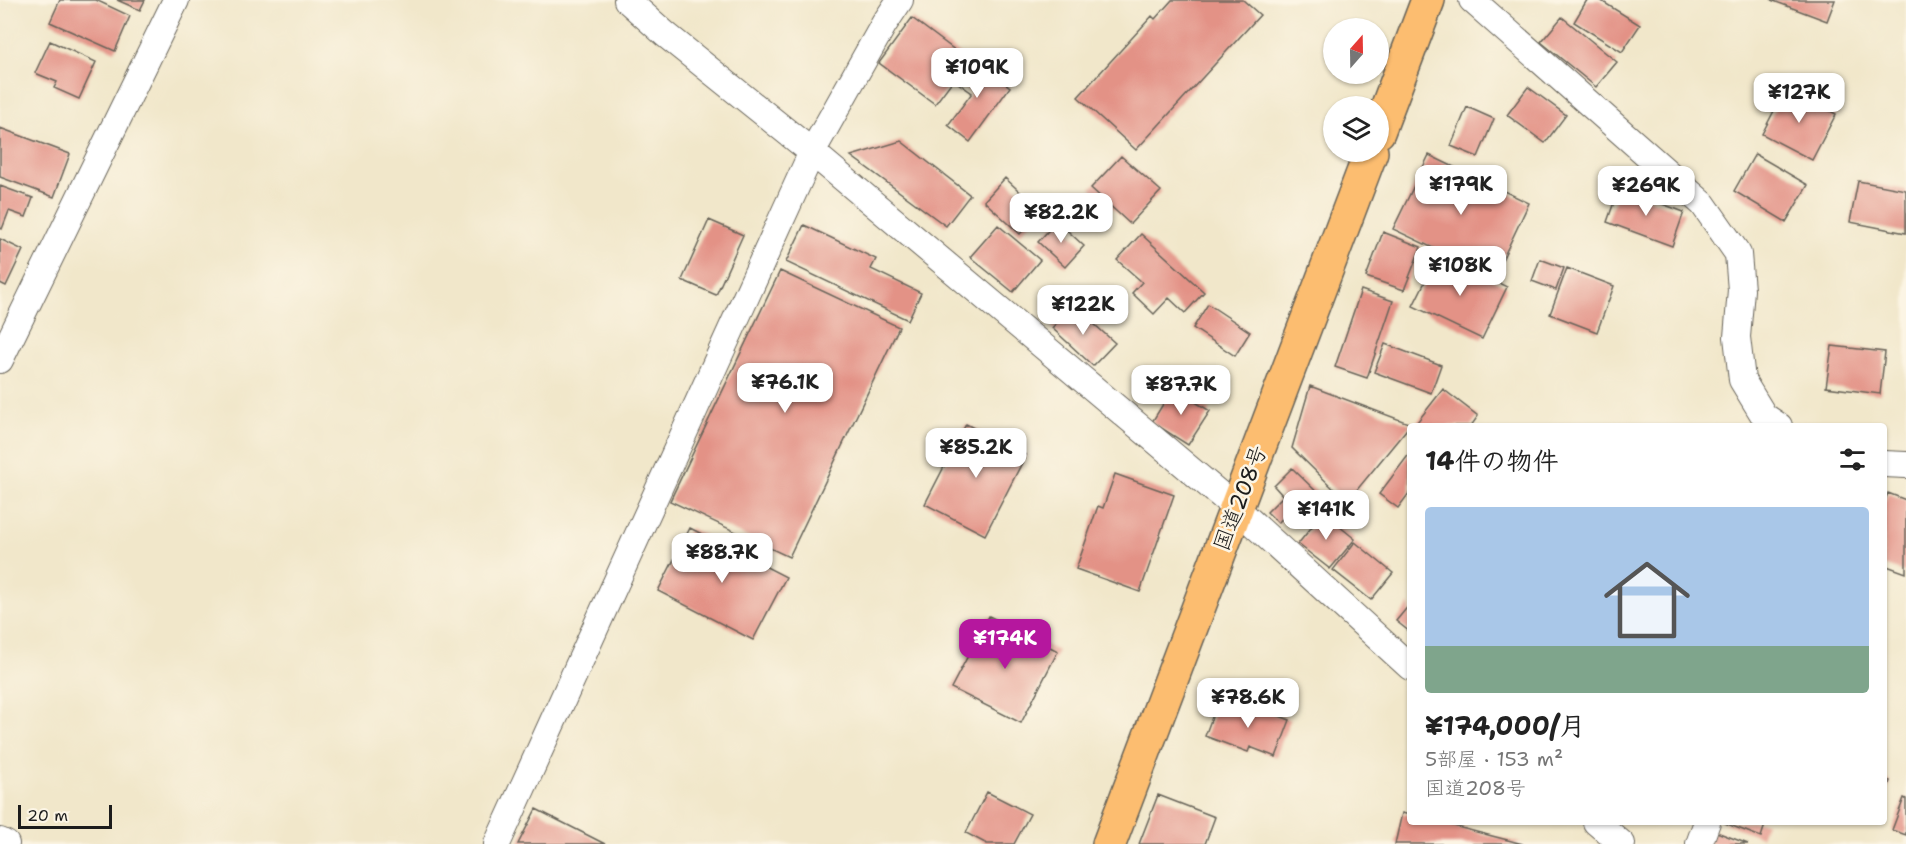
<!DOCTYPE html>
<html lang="ja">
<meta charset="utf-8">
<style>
body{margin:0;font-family:"Shantell Sans","Klee One",sans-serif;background:#f2f2f2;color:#222;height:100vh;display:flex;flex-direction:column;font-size:22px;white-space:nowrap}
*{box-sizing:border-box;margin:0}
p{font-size:20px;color:#767676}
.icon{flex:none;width:33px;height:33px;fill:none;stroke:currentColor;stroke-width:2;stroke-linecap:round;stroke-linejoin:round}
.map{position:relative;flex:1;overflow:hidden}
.drawer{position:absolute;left:1407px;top:423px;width:480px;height:402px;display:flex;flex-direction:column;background:#fff;border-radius:6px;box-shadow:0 2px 4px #0004}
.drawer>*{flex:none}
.needle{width:39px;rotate:20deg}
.tools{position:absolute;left:1323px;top:18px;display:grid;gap:12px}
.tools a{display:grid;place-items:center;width:66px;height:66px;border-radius:50%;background:#fff;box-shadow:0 2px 4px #0004;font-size:30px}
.scale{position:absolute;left:18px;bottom:15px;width:94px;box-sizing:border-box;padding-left:6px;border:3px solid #1c1c1c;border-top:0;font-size:16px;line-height:21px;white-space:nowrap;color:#1c1c1c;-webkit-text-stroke:4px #fcf5e5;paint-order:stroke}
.price{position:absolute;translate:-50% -51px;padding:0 14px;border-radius:12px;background:#fff;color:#222;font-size:20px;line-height:39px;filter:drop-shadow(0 2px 3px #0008)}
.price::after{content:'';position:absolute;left:50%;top:36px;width:18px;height:14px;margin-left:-9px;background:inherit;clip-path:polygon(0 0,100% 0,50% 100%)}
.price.on{background:#b5179e;color:#fff}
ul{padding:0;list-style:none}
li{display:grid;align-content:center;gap:12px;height:318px;padding:0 18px}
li+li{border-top:2px solid #e0e0e0}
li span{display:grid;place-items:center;height:186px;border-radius:6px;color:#555}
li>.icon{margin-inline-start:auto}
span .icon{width:108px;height:108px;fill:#fffc;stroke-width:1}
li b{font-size:26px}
h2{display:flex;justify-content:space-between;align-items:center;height:72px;padding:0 18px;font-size:26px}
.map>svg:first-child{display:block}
.building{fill:#e39286}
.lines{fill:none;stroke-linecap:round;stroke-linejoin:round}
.street-casing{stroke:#676359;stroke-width:28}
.highway-casing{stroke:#676359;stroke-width:36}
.street{stroke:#fff;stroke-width:26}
.highway{stroke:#fcbd6f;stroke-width:33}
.labels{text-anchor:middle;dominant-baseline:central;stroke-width:5;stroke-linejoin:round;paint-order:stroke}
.street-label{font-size:22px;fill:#1c1c1c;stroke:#fcf5e5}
</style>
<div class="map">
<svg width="1906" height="844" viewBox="0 0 1906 844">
<rect width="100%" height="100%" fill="#fcf5e5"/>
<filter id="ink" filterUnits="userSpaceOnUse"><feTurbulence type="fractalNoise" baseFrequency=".0167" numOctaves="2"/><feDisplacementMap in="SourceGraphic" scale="12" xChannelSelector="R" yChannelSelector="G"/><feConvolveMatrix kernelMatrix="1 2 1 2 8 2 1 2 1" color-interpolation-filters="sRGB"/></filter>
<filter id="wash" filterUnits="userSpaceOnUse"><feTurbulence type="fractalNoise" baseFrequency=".008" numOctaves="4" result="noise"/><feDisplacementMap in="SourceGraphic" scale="24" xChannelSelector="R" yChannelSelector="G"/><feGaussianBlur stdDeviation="1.35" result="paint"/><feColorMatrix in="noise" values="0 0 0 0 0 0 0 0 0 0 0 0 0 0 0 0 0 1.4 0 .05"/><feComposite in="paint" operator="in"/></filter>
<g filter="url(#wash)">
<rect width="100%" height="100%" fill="#f1e7ca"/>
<g id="blocks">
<path class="building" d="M 60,0 L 96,0 L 130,16 L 115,51 L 50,22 Z
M 117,0 L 145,0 L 140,10 Z
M 1172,0 L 1243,0 L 1260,15 L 1136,150 L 1078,97 L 1152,16 L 1155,19 Z
M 1587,0 L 1600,0 L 1640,25 L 1622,52 L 1574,22 Z
M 1771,0 L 1835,0 L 1827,21 Z
M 1562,17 L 1617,62 L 1596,87 L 1541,42 Z
M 912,18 L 968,60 L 935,104 L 879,63 Z
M 50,41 L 96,62 L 79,99 L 54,88 L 57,82 L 35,73 Z
M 971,58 L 1010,87 L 970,142 L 948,125 L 972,93 L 954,80 Z
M 1528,87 L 1566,115 L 1545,143 L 1507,115 Z
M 1786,88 L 1836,114 L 1812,160 L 1762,134 Z
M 1467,107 L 1494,119 L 1478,157 L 1451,146 Z
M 0,128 L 70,154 L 54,197 L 0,177 Z
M 901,141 L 970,195 L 946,226 L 851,156 Z
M 1755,154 L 1808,185 L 1786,222 L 1734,191 Z
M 1429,155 L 1529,203 L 1494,277 L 1393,229 Z
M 1121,156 L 1161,191 L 1130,224 L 1091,188 Z
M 1005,178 L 1041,211 L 1020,234 L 984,201 Z
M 1858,181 L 1906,190 L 1906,233 L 1850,222 Z
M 0,186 L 33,198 L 26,217 L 9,211 L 2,229 L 0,228 Z
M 1619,188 L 1684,212 L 1672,246 L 1607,222 Z
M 709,220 L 743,235 L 716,295 L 682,280 Z
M 1057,221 L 1084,246 L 1065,267 L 1038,242 Z
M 804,225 L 876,259 L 871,269 L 921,293 L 908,320 L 786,262 Z
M 998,225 L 1040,260 L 1013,292 L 970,257 Z
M 1383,232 L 1421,247 L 1404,290 L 1366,277 Z
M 1141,234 L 1204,292 L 1185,313 L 1169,298 L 1154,314 L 1132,293 L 1142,282 L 1117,260 Z
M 0,239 L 23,250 L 6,286 L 0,283 Z
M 1439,254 L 1507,287 L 1482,339 L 1413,306 Z
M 1540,259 L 1564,268 L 1556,290 L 1532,281 Z
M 1567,268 L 1614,286 L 1597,332 L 1550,314 Z
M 780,271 L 899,327 L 789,557 L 670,501 Z
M 1361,290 L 1393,301 L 1367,378 L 1335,367 Z
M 1208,304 L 1250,332 L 1235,356 L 1193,328 Z
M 1073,305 L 1115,343 L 1093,366 L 1052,328 Z
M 1385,344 L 1441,365 L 1431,393 L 1374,372 Z
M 1832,346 L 1885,352 L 1880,394 L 1826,387 Z
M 1310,386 L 1411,424 L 1347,502 L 1292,448 Z
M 1173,388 L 1210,411 L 1188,445 L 1152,422 Z
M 1443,389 L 1478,416 L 1471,426 L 1414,426 Z
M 966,424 L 1026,455 L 985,535 L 925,504 Z
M 1410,453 L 1410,492 L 1398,508 L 1379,494 Z
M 1292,468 L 1326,501 L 1309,518 L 1295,505 L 1278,523 L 1267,512 L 1283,496 L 1274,486 Z
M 1115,474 L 1174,495 L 1140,592 L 1076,569 L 1098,506 L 1103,508 Z
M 1888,493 L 1906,500 L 1906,573 L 1884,565 L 1884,503 Z
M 1323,513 L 1355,539 L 1330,569 L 1298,544 Z
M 690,528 L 786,577 L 753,640 L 658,591 Z
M 1355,542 L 1393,573 L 1371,600 L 1333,570 Z
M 1410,604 L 1410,632 L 1396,621 Z
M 989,616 L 1058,651 L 1021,723 L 951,688 Z
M 1218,701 L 1250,713 L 1252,706 L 1290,720 L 1276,757 L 1250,747 L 1248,752 L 1205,736 Z
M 1884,779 L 1890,781 L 1884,798 Z
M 987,792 L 1030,814 L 1014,844 L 987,844 L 966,833 Z
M 1158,795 L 1215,817 L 1205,844 L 1139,844 Z
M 1904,798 L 1906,799 L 1906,835 L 1892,830 Z
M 536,809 L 605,844 L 518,844 Z
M 1402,813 L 1410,815 L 1410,822 L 1438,822 L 1523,844 L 1395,844 Z
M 1722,822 L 1766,822 L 1761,837 Z
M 1714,831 L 1748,844 L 1710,844 Z"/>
</g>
</g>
<g filter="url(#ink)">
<use href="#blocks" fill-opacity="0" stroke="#676359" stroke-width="1.5"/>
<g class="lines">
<g class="street-casing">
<path id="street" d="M 627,0 L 665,34 L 812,152 L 1236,508 L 1410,667
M 1472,0 L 1703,204 L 1738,254 L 1741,290 L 1737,337 L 1742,380 L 1764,416 L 1779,426
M 0,360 L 176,0
M 1884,464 L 1906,465
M 1596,822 L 1622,844
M 0,841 L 6,844
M 497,844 L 812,152 L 884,24 L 900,0
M 1699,844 L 1707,822"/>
</g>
<g class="highway-casing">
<path id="highway" d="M 1378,132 L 1428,0
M 1109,844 L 1371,152"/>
</g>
<use href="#street" class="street"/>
<use href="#highway" class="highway"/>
</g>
</g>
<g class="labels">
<g class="street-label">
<text transform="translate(1240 498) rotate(-69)">国道208号</text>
</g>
</g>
</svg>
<div class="tools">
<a><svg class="needle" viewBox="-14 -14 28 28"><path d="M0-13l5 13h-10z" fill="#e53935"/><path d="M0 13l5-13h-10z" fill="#767676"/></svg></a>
<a><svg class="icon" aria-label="layers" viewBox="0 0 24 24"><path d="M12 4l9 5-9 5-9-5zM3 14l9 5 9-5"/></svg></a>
</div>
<div class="scale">20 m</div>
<b class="price" style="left:977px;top:99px">¥109K</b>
<b class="price" style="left:1799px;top:124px">¥127K</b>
<b class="price" style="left:1461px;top:216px">¥179K</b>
<b class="price" style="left:1646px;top:217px">¥269K</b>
<b class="price" style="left:1061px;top:244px">¥82.2K</b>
<b class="price" style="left:1460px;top:297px">¥108K</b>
<b class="price" style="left:1083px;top:336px">¥122K</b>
<b class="price" style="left:785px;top:414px">¥76.1K</b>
<b class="price" style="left:1181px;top:416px">¥87.7K</b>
<b class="price" style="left:976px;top:479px">¥85.2K</b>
<b class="price" style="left:1326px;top:541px">¥141K</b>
<b class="price" style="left:722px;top:584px">¥88.7K</b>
<b class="price on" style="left:1005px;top:670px">¥174K</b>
<b class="price" style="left:1248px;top:729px">¥78.6K</b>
<section class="drawer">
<h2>14件の物件<svg class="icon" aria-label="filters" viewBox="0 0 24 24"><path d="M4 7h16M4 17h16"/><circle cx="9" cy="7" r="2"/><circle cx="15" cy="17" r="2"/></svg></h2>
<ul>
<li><span style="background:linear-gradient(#a9c7e8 75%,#7fa58c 0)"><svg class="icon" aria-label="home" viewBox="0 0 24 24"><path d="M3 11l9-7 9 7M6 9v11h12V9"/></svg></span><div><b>¥174,000/月</b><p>5部屋 · 153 m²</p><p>国道208号</p></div></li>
</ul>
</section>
</div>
